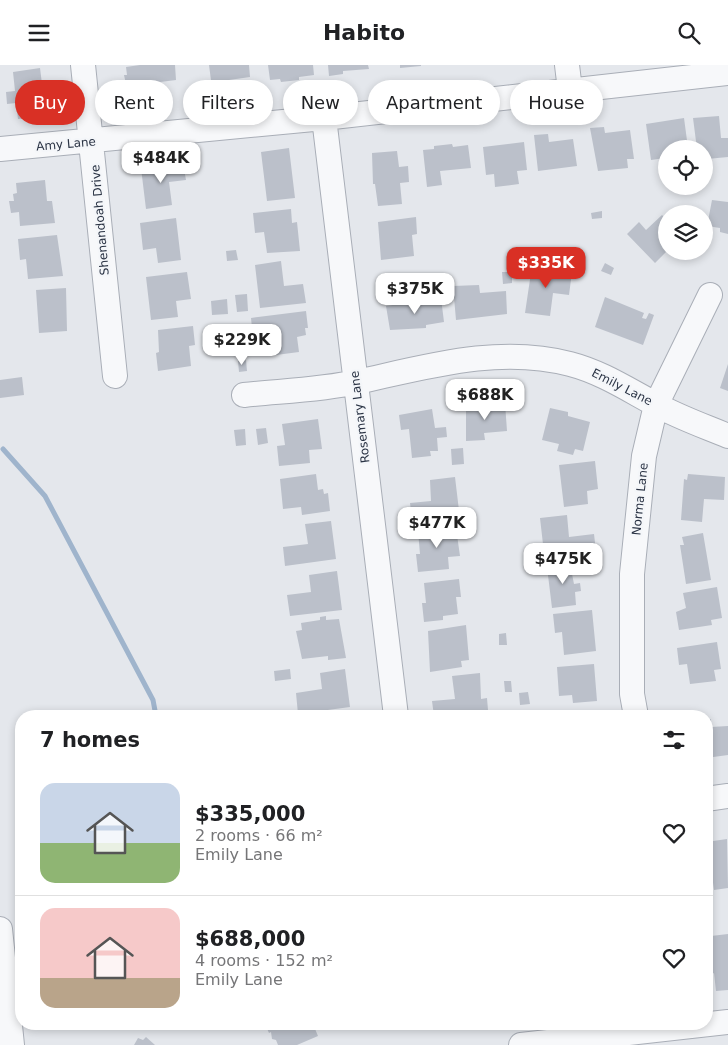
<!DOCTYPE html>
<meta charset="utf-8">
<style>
body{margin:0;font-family:"DejaVu Sans",sans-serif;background:#f6f6f6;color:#202124;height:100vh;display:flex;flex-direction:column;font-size:19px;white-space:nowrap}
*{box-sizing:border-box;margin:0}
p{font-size:16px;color:#757577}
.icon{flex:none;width:28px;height:28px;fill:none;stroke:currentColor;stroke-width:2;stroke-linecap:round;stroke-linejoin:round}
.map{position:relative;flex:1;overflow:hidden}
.details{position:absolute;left:15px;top:645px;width:698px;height:320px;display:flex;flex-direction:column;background:#fff;border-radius:20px;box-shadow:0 2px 8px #0003}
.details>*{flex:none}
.banner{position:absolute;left:15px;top:15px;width:699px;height:45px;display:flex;gap:10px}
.controls{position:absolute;left:658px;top:75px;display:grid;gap:10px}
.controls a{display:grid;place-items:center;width:55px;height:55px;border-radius:50%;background:#fff;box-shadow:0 2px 8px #0003;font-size:25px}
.price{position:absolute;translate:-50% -42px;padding:0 11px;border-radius:10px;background:#fff;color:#222;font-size:16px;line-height:32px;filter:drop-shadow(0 1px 2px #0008)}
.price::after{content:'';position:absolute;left:50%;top:30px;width:15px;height:11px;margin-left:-8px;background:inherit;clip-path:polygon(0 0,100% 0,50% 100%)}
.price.active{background:#d93025;color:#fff}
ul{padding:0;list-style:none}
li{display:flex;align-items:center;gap:15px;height:125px;padding:0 25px}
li+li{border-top:1px solid #e0e0e0}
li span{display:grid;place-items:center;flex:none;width:140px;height:100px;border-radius:15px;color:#555}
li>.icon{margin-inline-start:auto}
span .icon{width:60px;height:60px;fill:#fffc;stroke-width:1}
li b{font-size:21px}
h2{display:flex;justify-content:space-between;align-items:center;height:60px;padding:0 25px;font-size:21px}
.pill{padding:0 18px;border-radius:22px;background:#fff;box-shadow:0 2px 8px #0003;font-size:18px;line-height:45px}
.pill.active{background:#d93025;color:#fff}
header{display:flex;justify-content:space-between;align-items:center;height:65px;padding:0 25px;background:#fff;font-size:22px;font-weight:700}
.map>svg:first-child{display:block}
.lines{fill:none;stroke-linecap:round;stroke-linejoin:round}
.stream{stroke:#9fb4cc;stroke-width:5}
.building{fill:#bbc0ca}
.minor-casing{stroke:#a9aeb7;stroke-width:26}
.minor{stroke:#f7f8fa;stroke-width:24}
.labels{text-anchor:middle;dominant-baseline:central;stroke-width:4.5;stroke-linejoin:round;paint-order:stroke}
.street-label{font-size:12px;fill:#2b3445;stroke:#f4f6f9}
</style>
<header><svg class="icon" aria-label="menu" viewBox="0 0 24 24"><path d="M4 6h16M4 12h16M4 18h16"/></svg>Habito<svg class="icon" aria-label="search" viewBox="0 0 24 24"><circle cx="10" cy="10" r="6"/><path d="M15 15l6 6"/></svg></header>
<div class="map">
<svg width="728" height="980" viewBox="0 0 728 980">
<rect width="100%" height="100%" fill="#e4e7ec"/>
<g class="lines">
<path class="stream" d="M 3,384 L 45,431 L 153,635 L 156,651"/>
</g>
<path class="building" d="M 140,0 L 175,0 L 176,15 L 152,18 L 154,35 L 130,38 L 124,10 L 127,10 L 126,2 Z
M 209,0 L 249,0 L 250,12 L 229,15 L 230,22 L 212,23 Z
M 268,0 L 313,0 L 314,10 L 299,12 L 299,15 L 281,17 L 280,14 L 270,15 Z
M 328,0 L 368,0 L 369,4 L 343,6 L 343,9 L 329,11 Z
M 400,0 L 421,0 L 421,1 L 400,3 Z
M 40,3 L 46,51 L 18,54 L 16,38 L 7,39 L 6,27 L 15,26 L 13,7 Z
M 719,51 L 721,73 L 728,73 L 728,92 L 707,94 L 707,91 L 704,91 L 704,84 L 697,84 L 693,53 Z
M 684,53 L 688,83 L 666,84 L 664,86 L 665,93 L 651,95 L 646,59 Z
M 604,62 L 605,68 L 630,65 L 634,94 L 627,94 L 628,103 L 598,106 L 590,63 Z
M 548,69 L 549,77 L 573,74 L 577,101 L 538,106 L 534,70 Z
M 524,77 L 527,105 L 517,106 L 519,119 L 495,122 L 494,109 L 486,110 L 483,82 Z
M 452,79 L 453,82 L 468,80 L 471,103 L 440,106 L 442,120 L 427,122 L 423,85 L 434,84 L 434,81 Z
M 289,83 L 295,133 L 267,136 L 261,87 Z
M 397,86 L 399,102 L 408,101 L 409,117 L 400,118 L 402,139 L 378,141 L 375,119 L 373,119 L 372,88 Z
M 183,98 L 186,115 L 169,117 L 172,140 L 146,144 L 141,103 Z
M 45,115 L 47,136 L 52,136 L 55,158 L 20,161 L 19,147 L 11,148 L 9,136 L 14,136 L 13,129 L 17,128 L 16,118 Z
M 712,135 L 728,137 L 728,169 L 720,167 L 720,163 L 707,161 Z
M 291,144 L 292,158 L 297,157 L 300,186 L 267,188 L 264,167 L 255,168 L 253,148 Z
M 602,146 L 602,153 L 592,154 L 591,148 Z
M 662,150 L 666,154 L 666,187 L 655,198 L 627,169 L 639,157 L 646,165 Z
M 416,152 L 417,169 L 412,170 L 414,191 L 381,195 L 378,157 Z
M 176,153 L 181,195 L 158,198 L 156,183 L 143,185 L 140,158 Z
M 57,170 L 63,211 L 28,214 L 26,194 L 20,195 L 18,174 Z
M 236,185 L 238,195 L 227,196 L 226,186 Z
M 281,196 L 284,221 L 303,219 L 306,238 L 260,243 L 255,200 Z
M 605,198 L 614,203 L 611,210 L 601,206 Z
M 532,201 L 572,207 L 569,230 L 553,228 L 550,251 L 525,248 Z
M 187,207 L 191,234 L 176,236 L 178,252 L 151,255 L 146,212 Z
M 502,207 L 512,207 L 512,218 L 503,219 Z
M 441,217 L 444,228 L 435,230 L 432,219 Z
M 479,220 L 480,228 L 506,226 L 507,249 L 456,255 L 453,221 Z
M 66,223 L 67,266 L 39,268 L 36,225 Z
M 247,229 L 248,246 L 237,247 L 235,230 Z
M 605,232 L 644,248 L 642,253 L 646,254 L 649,248 L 654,250 L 643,280 L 595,262 Z
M 441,233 L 444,257 L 426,260 L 426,263 L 390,265 L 386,241 Z
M 227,234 L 228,249 L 212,250 L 211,236 Z
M 306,246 L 308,263 L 305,263 L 306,270 L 297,272 L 299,287 L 276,290 L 273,270 L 253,273 L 251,253 Z
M 193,261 L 195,280 L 189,281 L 191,301 L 158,306 L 156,288 L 159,287 L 158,265 Z
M 246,295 L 247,306 L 239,307 L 238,296 Z
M 728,299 L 728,326 L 720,323 Z
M 22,312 L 24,330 L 0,333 L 0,315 Z
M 505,338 L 507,366 L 484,368 L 485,375 L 466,376 L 466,341 Z
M 550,343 L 568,347 L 568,351 L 590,357 L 583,386 L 575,384 L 573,390 L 557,386 L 559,379 L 542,375 Z
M 432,344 L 435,363 L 446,362 L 447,372 L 437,373 L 438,386 L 430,386 L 431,391 L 412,393 L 409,364 L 401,365 L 399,350 Z
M 318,354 L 322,384 L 309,385 L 310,398 L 279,401 L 277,381 L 285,380 L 282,359 Z
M 266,363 L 268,378 L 258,380 L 256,364 Z
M 245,364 L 246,380 L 236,381 L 234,365 Z
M 463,383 L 464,399 L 452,400 L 451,384 Z
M 595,396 L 598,424 L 587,426 L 588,439 L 564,442 L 559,400 Z
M 316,409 L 318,425 L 323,424 L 324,429 L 328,428 L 330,446 L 302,450 L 301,442 L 283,444 L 280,414 Z
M 688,409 L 725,412 L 724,435 L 704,434 L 702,457 L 681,455 L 684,414 L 687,415 Z
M 455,412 L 460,454 L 413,461 L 410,438 L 431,436 L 430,415 Z
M 567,450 L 569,472 L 594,469 L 596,486 L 557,490 L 557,486 L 544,488 L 540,453 Z
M 331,456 L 336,494 L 285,501 L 283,482 L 308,479 L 305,459 Z
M 456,463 L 460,491 L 448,492 L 449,504 L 418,507 L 416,489 L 420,489 L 418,466 Z
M 703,468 L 711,515 L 686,519 L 680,480 L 684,480 L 682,472 Z
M 578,498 L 579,508 L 572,509 L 574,519 L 580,518 L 581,526 L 575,527 L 576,540 L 552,543 L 547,502 Z
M 337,506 L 342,545 L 290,551 L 287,530 L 311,527 L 309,510 Z
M 459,514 L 461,532 L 456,532 L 458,549 L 443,551 L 443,555 L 424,557 L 422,538 L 426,538 L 424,518 Z
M 717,522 L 722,553 L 711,555 L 712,560 L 679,565 L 676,547 L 686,543 L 683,528 Z
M 592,545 L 596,586 L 564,590 L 562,567 L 555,568 L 553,549 Z
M 326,551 L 326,555 L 339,554 L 346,593 L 328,595 L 328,591 L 302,594 L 296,566 L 302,565 L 301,558 L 320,555 L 320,552 Z
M 466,560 L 469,595 L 461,596 L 462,602 L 430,607 L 428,566 Z
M 506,568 L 507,580 L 499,580 L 499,569 Z
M 717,577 L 721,604 L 714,605 L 716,616 L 690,619 L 687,599 L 679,600 L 677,583 Z
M 594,599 L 597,636 L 573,638 L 572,630 L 559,631 L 557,602 Z
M 290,604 L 291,614 L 275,616 L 274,606 Z
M 345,604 L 350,642 L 298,649 L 296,628 L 322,624 L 320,608 Z
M 480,608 L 481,634 L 487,633 L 488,645 L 482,645 L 483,649 L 434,651 L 432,636 L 455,634 L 452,611 Z
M 504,616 L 511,616 L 512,627 L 505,627 Z
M 528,627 L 530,639 L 520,640 L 519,628 Z
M 706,654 L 711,654 L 711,662 L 728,661 L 728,690 L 706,693 Z
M 727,774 L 728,823 L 714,825 L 711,803 L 706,804 L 706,777 Z
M 728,869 L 728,925 L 716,926 L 714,908 L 712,909 L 711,871 Z
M 265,959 L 313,959 L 318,971 L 297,980 L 278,980 L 276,975 L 272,974 L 271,967 L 269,968 Z
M 343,959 L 357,959 L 357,962 L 344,964 Z
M 146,972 L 155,980 L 134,980 L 138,973 L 143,975 Z"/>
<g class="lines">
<g class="minor-casing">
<path id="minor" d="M 83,0 L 115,311
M 567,0 L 570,25
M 324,53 L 396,651
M 0,84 L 324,53 L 728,8
M 244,330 C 281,326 320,325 357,317 C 426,302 499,280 570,299 C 601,307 627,324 655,339 C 678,352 704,361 728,371
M 636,651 L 632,629 L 632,509 L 644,391 L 656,340 L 710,230
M 706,734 L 728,731
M 0,864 L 12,980
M 521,980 L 728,957"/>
</g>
<use href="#minor" class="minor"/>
</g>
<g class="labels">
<g class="street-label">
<text transform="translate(66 79) rotate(-5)">Amy Lane</text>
<text transform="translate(100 155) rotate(-95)">Shenandoah Drive</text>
<text transform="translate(622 322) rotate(27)">Emily Lane</text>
<text transform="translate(360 352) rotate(-97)">Rosemary Lane</text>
<text transform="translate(640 434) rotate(-84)">Norma Lane</text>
</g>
</g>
</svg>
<div class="controls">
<a><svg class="icon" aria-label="locate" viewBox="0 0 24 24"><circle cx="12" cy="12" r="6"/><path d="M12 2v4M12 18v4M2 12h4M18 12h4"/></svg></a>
<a><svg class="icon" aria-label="layers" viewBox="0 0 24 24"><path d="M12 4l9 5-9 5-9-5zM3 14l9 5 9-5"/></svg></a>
</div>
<b class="price" style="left:161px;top:119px">$484K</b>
<b class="price active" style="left:546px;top:224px">$335K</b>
<b class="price" style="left:415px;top:250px">$375K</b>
<b class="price" style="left:242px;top:301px">$229K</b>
<b class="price" style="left:485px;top:356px">$688K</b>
<b class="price" style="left:437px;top:484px">$477K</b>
<b class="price" style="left:563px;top:520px">$475K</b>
<div class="banner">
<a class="pill active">Buy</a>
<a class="pill">Rent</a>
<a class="pill">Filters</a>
<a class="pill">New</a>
<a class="pill">Apartment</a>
<a class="pill">House</a>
</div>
<section class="details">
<h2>7 homes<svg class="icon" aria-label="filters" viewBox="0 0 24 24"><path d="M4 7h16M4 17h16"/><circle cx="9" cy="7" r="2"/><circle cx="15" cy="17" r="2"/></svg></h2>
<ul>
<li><span style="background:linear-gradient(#c9d6e8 60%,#8fb573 0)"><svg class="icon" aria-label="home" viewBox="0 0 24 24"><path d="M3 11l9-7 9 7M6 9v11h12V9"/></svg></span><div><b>$335,000</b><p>2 rooms · 66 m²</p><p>Emily Lane</p></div><svg class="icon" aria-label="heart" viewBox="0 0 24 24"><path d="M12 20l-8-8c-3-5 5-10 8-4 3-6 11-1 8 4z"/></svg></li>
<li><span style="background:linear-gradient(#f6c9c9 70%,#b9a48a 0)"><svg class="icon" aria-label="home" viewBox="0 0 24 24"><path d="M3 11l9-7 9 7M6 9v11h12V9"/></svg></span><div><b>$688,000</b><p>4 rooms · 152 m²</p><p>Emily Lane</p></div><svg class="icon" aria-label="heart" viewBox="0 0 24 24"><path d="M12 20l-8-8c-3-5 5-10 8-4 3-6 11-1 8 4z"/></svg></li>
</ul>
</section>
</div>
